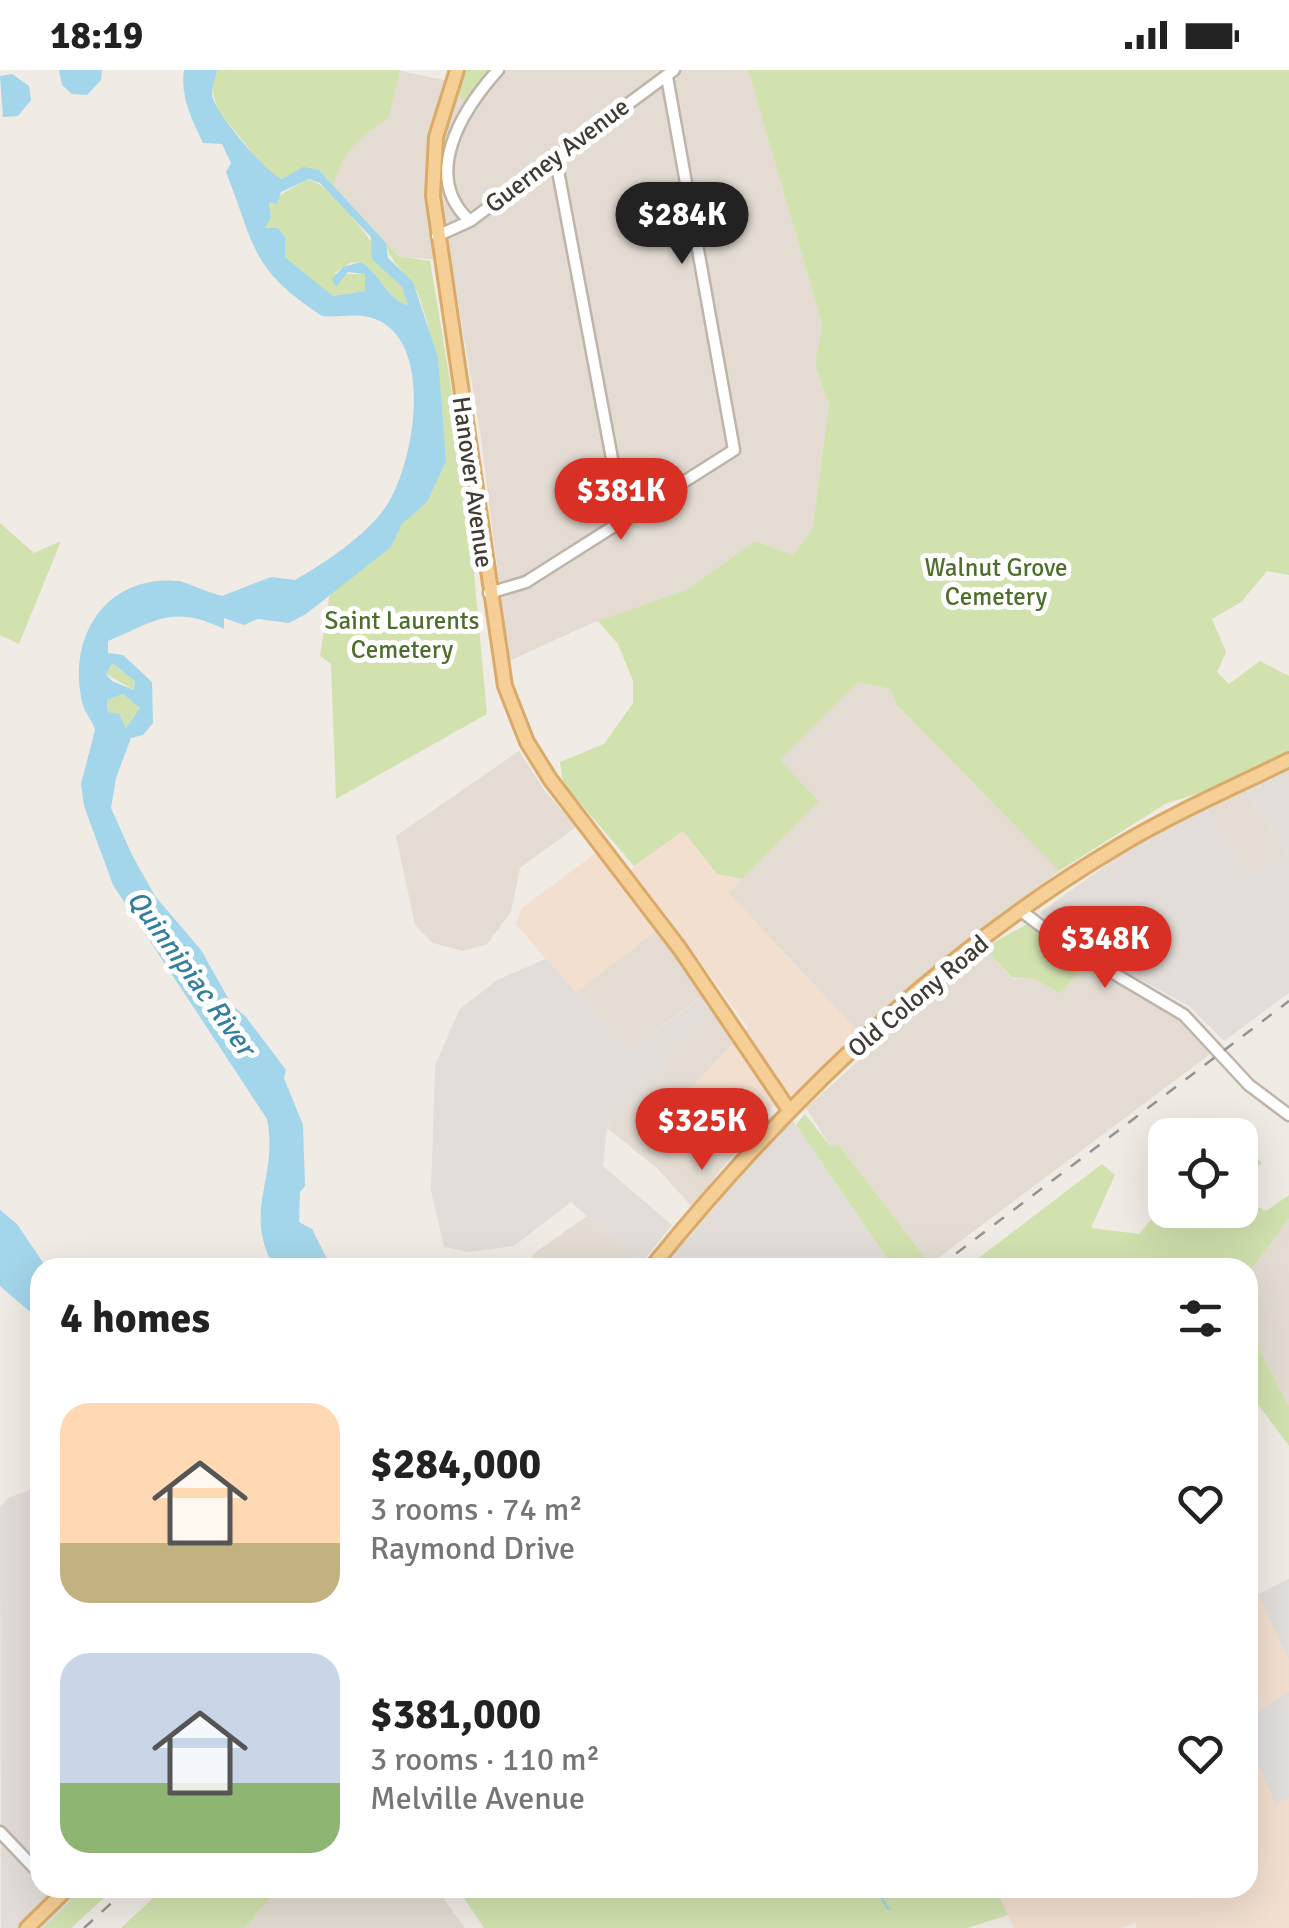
<!DOCTYPE html>
<meta charset="utf-8">
<style>
body{margin:0;font-family:Signika,sans-serif;background:#f6f6f6;color:#222;height:100vh;display:flex;flex-direction:column;font-size:38px;white-space:nowrap}
*{box-sizing:border-box;margin:0}
p{font-size:32px;color:#767676}
.icon{flex:none;width:55px;height:55px;fill:none;stroke:currentColor;stroke-width:2;stroke-linecap:round;stroke-linejoin:round}
.map{position:relative;flex:1;overflow:hidden}
.drawer{position:absolute;left:30px;top:1188px;width:1228px;height:640px;display:flex;flex-direction:column;background:#fff;border-radius:30px;box-shadow:0 10px 40px #0002}
.drawer>*{flex:none}
.controls{position:absolute;left:1148px;top:1048px;display:grid;gap:20px}
.controls a{display:grid;place-items:center;width:110px;height:110px;border-radius:20px;background:#fff;box-shadow:0 10px 40px #0002;font-size:50px}
.price{position:absolute;translate:-50% -85px;padding:0 22px;border-radius:35px;background:#d93025;color:#fff;font-size:32px;line-height:65px;filter:drop-shadow(0 2px 5px #0008)}
.price::after{content:'';position:absolute;left:50%;top:60px;width:30px;height:22px;margin-left:-15px;background:inherit;clip-path:polygon(0 0,100% 0,50% 100%)}
.price.active{background:#222;color:#fff}
ul{padding:0;list-style:none}
li{display:flex;align-items:center;gap:30px;height:250px;padding:0 30px}
li span{display:grid;place-items:center;flex:none;width:280px;height:200px;border-radius:30px;color:#555}
li>.icon{margin-inline-start:auto}
span .icon{width:120px;height:120px;fill:#fffc;stroke-width:1}
li b{font-size:42px}
h2{display:flex;justify-content:space-between;align-items:center;height:120px;padding:0 30px;font-size:42px}
.status{display:flex;justify-content:space-between;align-items:center;height:70px;padding:0 50px;background:#fff;direction:ltr}
.status svg{height:28px;fill:currentColor}
.map>svg:first-child{display:block}
.residential{fill:#e4dcd2}
.commercial{fill:#f2dfd0}
.industrial{fill:#e2ddd9}
.green{fill:#d1e2af}
.parking{fill:#e1dedc}
.water{fill:#a3d6ea;fill-rule:evenodd}
.lines{fill:none;stroke-linecap:round;stroke-linejoin:round}
.stream{stroke:#a3d6ea;stroke-width:2.5}
.minor-casing{stroke:#beb4aa;stroke-width:15}
.major-casing{stroke:#daaa68;stroke-width:18}
.minor{stroke:#fff;stroke-width:10}
.major{stroke:#f6cf97;stroke-width:12}
.rail{stroke:#939393;stroke-width:2.5;stroke-dasharray:12 12;stroke-linecap:butt}
.labels{text-anchor:middle;dominant-baseline:central;stroke-width:10;stroke-linejoin:round;paint-order:stroke}
.street-label{font-size:25px;fill:#423b34;stroke:#fff}
.park-label{font-size:25px;fill:#4e6f2c;stroke:#fff}
.water-label{font-size:28px;font-style:italic;fill:#347e9e;stroke:#fff}
</style>
<div class="status"><b>18:19</b><svg viewBox="0 0 49 12"><path d="M0 12V9h3v3zM5 12V6h3v6zM10 12V3h3v9zM15 12V0h3v12zM26 1h20v11H26zM47 4h2v5h-2z"/></svg></div>
<div class="map">
<svg width="1289" height="1858" viewBox="0 0 1289 1858">
<rect width="100%" height="100%" fill="#f0ebe4"/>
<path class="residential" d="M 495,0 L 748,0 L 822,254 L 815,296 L 829,335 L 812,460 L 793,485 L 755,471 L 688,519 L 590,554 L 509,591 L 480,361 L 451,191 L 397,186 L 334,116 L 338,94 L 358,68 L 389,48 L 400,1 L 444,10 L 464,32 Z
M 858,612 L 890,619 L 898,636 L 1059,801 L 861,965 L 728,823 L 819,731 L 780,690 Z
M 519,681 L 545,721 L 576,757 L 520,798 L 511,842 L 487,874 L 463,881 L 433,873 L 415,855 L 396,766 Z
M 1245,719 L 1286,783 L 1248,807 L 1206,739 Z
M 658,859 L 738,969 L 692,1018 L 702,1061 L 730,1088 L 692,1137 L 657,1098 L 607,1058 L 668,994 L 662,984 L 714,942 L 700,927 L 629,982 L 575,923 Z
M 984,878 L 1013,909 L 1033,908 L 1060,924 L 1079,902 L 1111,907 L 1175,945 L 1213,982 L 930,1194 L 840,1076 L 831,1077 L 806,1038 Z
M 587,1146 L 641,1194 L 638,1198 L 524,1198 L 536,1182 Z
M 1289,1149 L 1289,1336 L 1248,1258 L 1248,1204 Z
M 278,1818 L 436,1818 L 465,1858 L 245,1858 Z"/>
<path class="commercial" d="M 683,761 L 717,804 L 742,809 L 729,823 L 861,965 L 799,1020 L 773,1036 L 730,1088 L 675,1035 L 748,957 L 670,851 L 575,923 L 516,854 L 522,838 L 608,774 L 628,801 Z
M 1289,1509 L 1289,1858 L 1137,1858 L 1135,1852 L 1122,1858 L 1014,1858 L 995,1818 L 1248,1818 L 1248,1530 Z"/>
<path class="industrial" d="M 1289,700 L 1289,923 L 1224,971 L 1189,936 L 1090,882 L 1039,843 L 1135,775 L 1206,739 L 1248,806 L 1286,783 L 1245,719 Z
M 546,889 L 629,982 L 701,927 L 714,942 L 663,984 L 669,994 L 607,1058 L 603,1096 L 672,1155 L 641,1194 L 571,1132 L 514,1176 L 469,1182 L 444,1177 L 431,1121 L 435,996 L 459,940 L 497,910 Z
M 793,1051 L 893,1197 L 663,1197 L 748,1098 Z
M 40,1416 L 40,1818 L 84,1818 L 45,1858 L 1,1858 L 0,1437 L 8,1428 Z"/>
<path class="green" d="M 217,0 L 399,0 L 400,1 L 389,48 C 361,66 341,81 334,116 L 319,100 L 297,101 L 289,109 L 278,108 L 266,100 L 218,40 L 212,20 Z
M 466,0 L 495,0 L 464,33 L 456,23 Z
M 748,0 L 1289,0 L 1289,505 L 1267,501 L 1241,532 L 1212,549 L 1226,582 L 1217,602 L 1229,614 L 1260,591 L 1289,606 L 1289,681 L 1205,721 L 1165,734 L 1059,801 L 898,636 L 890,619 L 858,612 L 780,690 L 819,731 L 742,809 L 717,804 L 683,761 L 634,796 L 563,713 L 560,692 L 604,674 L 633,633 L 633,611 L 618,574 L 598,551 L 688,519 L 755,471 L 793,485 L 812,460 L 829,335 L 815,295 L 822,254 Z
M 306,110 C 334,108 393,204 409,228 L 408,235 C 386,229 380,203 361,192 L 350,193 L 333,204 L 365,204 L 365,221 L 332,226 L 285,187 L 285,167 L 278,159 L 265,158 L 271,147 L 269,132 Z
M 386,173 L 398,186 L 430,191 L 464,395 L 487,644 L 336,729 L 331,594 L 320,586 L 330,523 L 391,477 L 402,453 L 427,432 C 439,345 449,310 418,224 C 410,203 390,196 386,173 Z
M 0,453 L 34,483 L 61,471 L 19,574 L 0,565 Z
M 112,593 L 135,611 L 134,620 L 106,604 Z
M 123,624 L 140,638 L 126,658 L 119,645 L 108,642 L 107,630 Z
M 1027,854 L 1035,861 L 1111,907 L 1079,902 L 1060,924 L 1033,908 L 1013,908 L 984,878 Z
M 805,1044 L 831,1077 L 839,1075 L 930,1194 L 893,1197 L 796,1055 Z
M 1243,1073 L 1262,1093 L 1240,1111 L 1240,1075 Z
M 1102,1094 L 1115,1105 L 1091,1158 L 1139,1164 L 1165,1133 L 1165,1140 L 1240,1140 L 1240,1128 L 1266,1141 L 1289,1125 L 1289,1149 L 1248,1204 L 1248,1198 L 967,1197 Z
M 1248,1258 L 1289,1336 L 1289,1376 L 1248,1321 Z
M 84,1818 L 115,1818 L 71,1858 L 44,1858 Z
M 164,1818 L 278,1818 L 245,1858 L 121,1858 Z
M 457,1818 L 932,1818 L 951,1826 L 969,1818 L 995,1818 L 1008,1845 L 967,1858 L 484,1858 Z"/>
<path class="parking" d="M 1289,1509 L 1289,1590 L 1258,1524 Z
M 1289,1622 L 1289,1728 L 1276,1734 L 1248,1673 L 1248,1647 Z"/>
<path class="water" d="M 59,0 L 102,0 L 101,10 L 87,25 L 72,24 L 62,15 Z
M 184,0 L 217,0 C 216,7 212,17 212,24 C 213,41 267,104 282,109 L 303,97 L 319,100 L 386,173 L 388,188 L 413,212 L 438,287 L 446,391 L 427,432 L 402,454 L 391,477 L 306,544 L 289,553 L 258,549 L 244,555 L 224,548 L 224,559 C 170,533 153,553 108,571 L 108,583 L 123,585 L 152,612 L 153,653 L 143,665 L 131,668 L 116,708 L 111,738 L 132,785 L 155,826 L 201,880 L 232,935 L 246,947 L 286,1000 L 284,1008 L 303,1055 L 305,1116 L 300,1122 L 299,1152 L 312,1159 L 331,1197 L 274,1197 C 242,1139 279,1109 267,1049 L 113,815 L 84,736 L 81,714 L 95,660 C 92,649 84,642 82,632 C 67,564 108,504 179,511 C 185,512 210,523 222,526 L 271,507 L 295,510 C 326,492 364,467 385,438 C 414,397 436,272 375,249 C 358,242 341,248 322,246 C 249,198 256,177 226,102 L 231,93 L 222,74 L 203,73 C 192,49 180,27 184,0 ZM 309,109 L 320,113 L 371,167 L 372,189 L 402,217 L 408,235 C 386,229 380,203 361,192 L 343,197 L 332,209 L 336,217 L 348,202 L 365,204 L 365,221 L 333,226 L 285,187 L 285,167 L 278,158 L 265,158 L 271,147 L 269,132 L 277,134 L 281,122 ZM 112,593 L 135,611 L 134,620 L 112,611 L 106,604 ZM 123,624 L 140,638 L 126,658 L 119,644 L 108,642 L 107,630 Z
M 12,4 L 29,16 L 31,30 L 18,46 L 3,47 L 0,6 Z
M 0,1140 L 17,1154 L 46,1197 L 40,1198 L 40,1238 L 29,1241 L 0,1216 Z"/>
<g class="lines">
<path class="stream" d="M 876,1818 L 888,1839"/>
<g class="minor-casing">
<path id="minor" d="M 555,85 L 623,447
M 470,151 C 420,106 463,39 498,0
M 437,166 L 470,151 L 674,0
M 489,523 L 526,512 L 734,380 L 667,7
M 1020,840 L 1066,875 L 1184,945 L 1249,1015 L 1289,1045
M 0,1762 L 40,1804"/>
</g>
<g class="major-casing">
<path id="major" d="M 457,0 L 436,67 L 433,126 L 505,616 L 527,672 L 550,709 L 680,879 L 789,1040
M 651,1198 C 783,1035 938,883 1119,776 C 1174,743 1232,718 1289,690
M 27,1858 L 68,1818"/>
</g>
<use href="#minor" class="minor"/>
<use href="#major" class="major"/>
<path class="rail" d="M 937,1198 L 1289,931
M 84,1858 L 128,1818"/>
</g>
<g class="labels">
<g class="street-label">
<text transform="translate(557 85) rotate(-37)">Guerney Avenue</text>
<text transform="translate(473 412) rotate(82)">Hanover Avenue</text>
<text transform="translate(918 926) rotate(-40)">Old Colony Road</text>
</g>
<g class="park-label">
<text x="996" y="497">Walnut Grove<tspan x="996" dy="29">Cemetery</tspan></text>
<text x="402" y="550">Saint Laurents<tspan x="402" dy="29">Cemetery</tspan></text>
</g>
<g class="water-label">
<text transform="translate(191 903) rotate(54)">Quinnipiac River</text>
</g>
</g>
</svg>
<div class="controls">
<a><svg class="icon" aria-label="locate" viewBox="0 0 24 24"><circle cx="12" cy="12" r="6"/><path d="M12 2v4M12 18v4M2 12h4M18 12h4"/></svg></a>
</div>
<b class="price active" style="left:682px;top:197px">$284K</b>
<b class="price" style="left:621px;top:473px">$381K</b>
<b class="price" style="left:1105px;top:921px">$348K</b>
<b class="price" style="left:702px;top:1103px">$325K</b>
<section class="drawer">
<h2>4 homes<svg class="icon" aria-label="filters" viewBox="0 0 24 24"><path d="M4 7h16M4 17h16"/><circle cx="9" cy="7" r="2"/><circle cx="15" cy="17" r="2"/></svg></h2>
<ul>
<li><span style="background:linear-gradient(#ffd9b3 70%,#c2b280 0)"><svg class="icon" aria-label="home" viewBox="0 0 24 24"><path d="M3 11l9-7 9 7M6 9v11h12V9"/></svg></span><div><b>$284,000</b><p>3 rooms · 74 m²</p><p>Raymond Drive</p></div><svg class="icon" aria-label="heart" viewBox="0 0 24 24"><path d="M12 20l-8-8c-3-5 5-10 8-4 3-6 11-1 8 4z"/></svg></li>
<li><span style="background:linear-gradient(#c9d6e8 65%,#8fb573 0)"><svg class="icon" aria-label="home" viewBox="0 0 24 24"><path d="M3 11l9-7 9 7M6 9v11h12V9"/></svg></span><div><b>$381,000</b><p>3 rooms · 110 m²</p><p>Melville Avenue</p></div><svg class="icon" aria-label="heart" viewBox="0 0 24 24"><path d="M12 20l-8-8c-3-5 5-10 8-4 3-6 11-1 8 4z"/></svg></li>
</ul>
</section>
</div>
